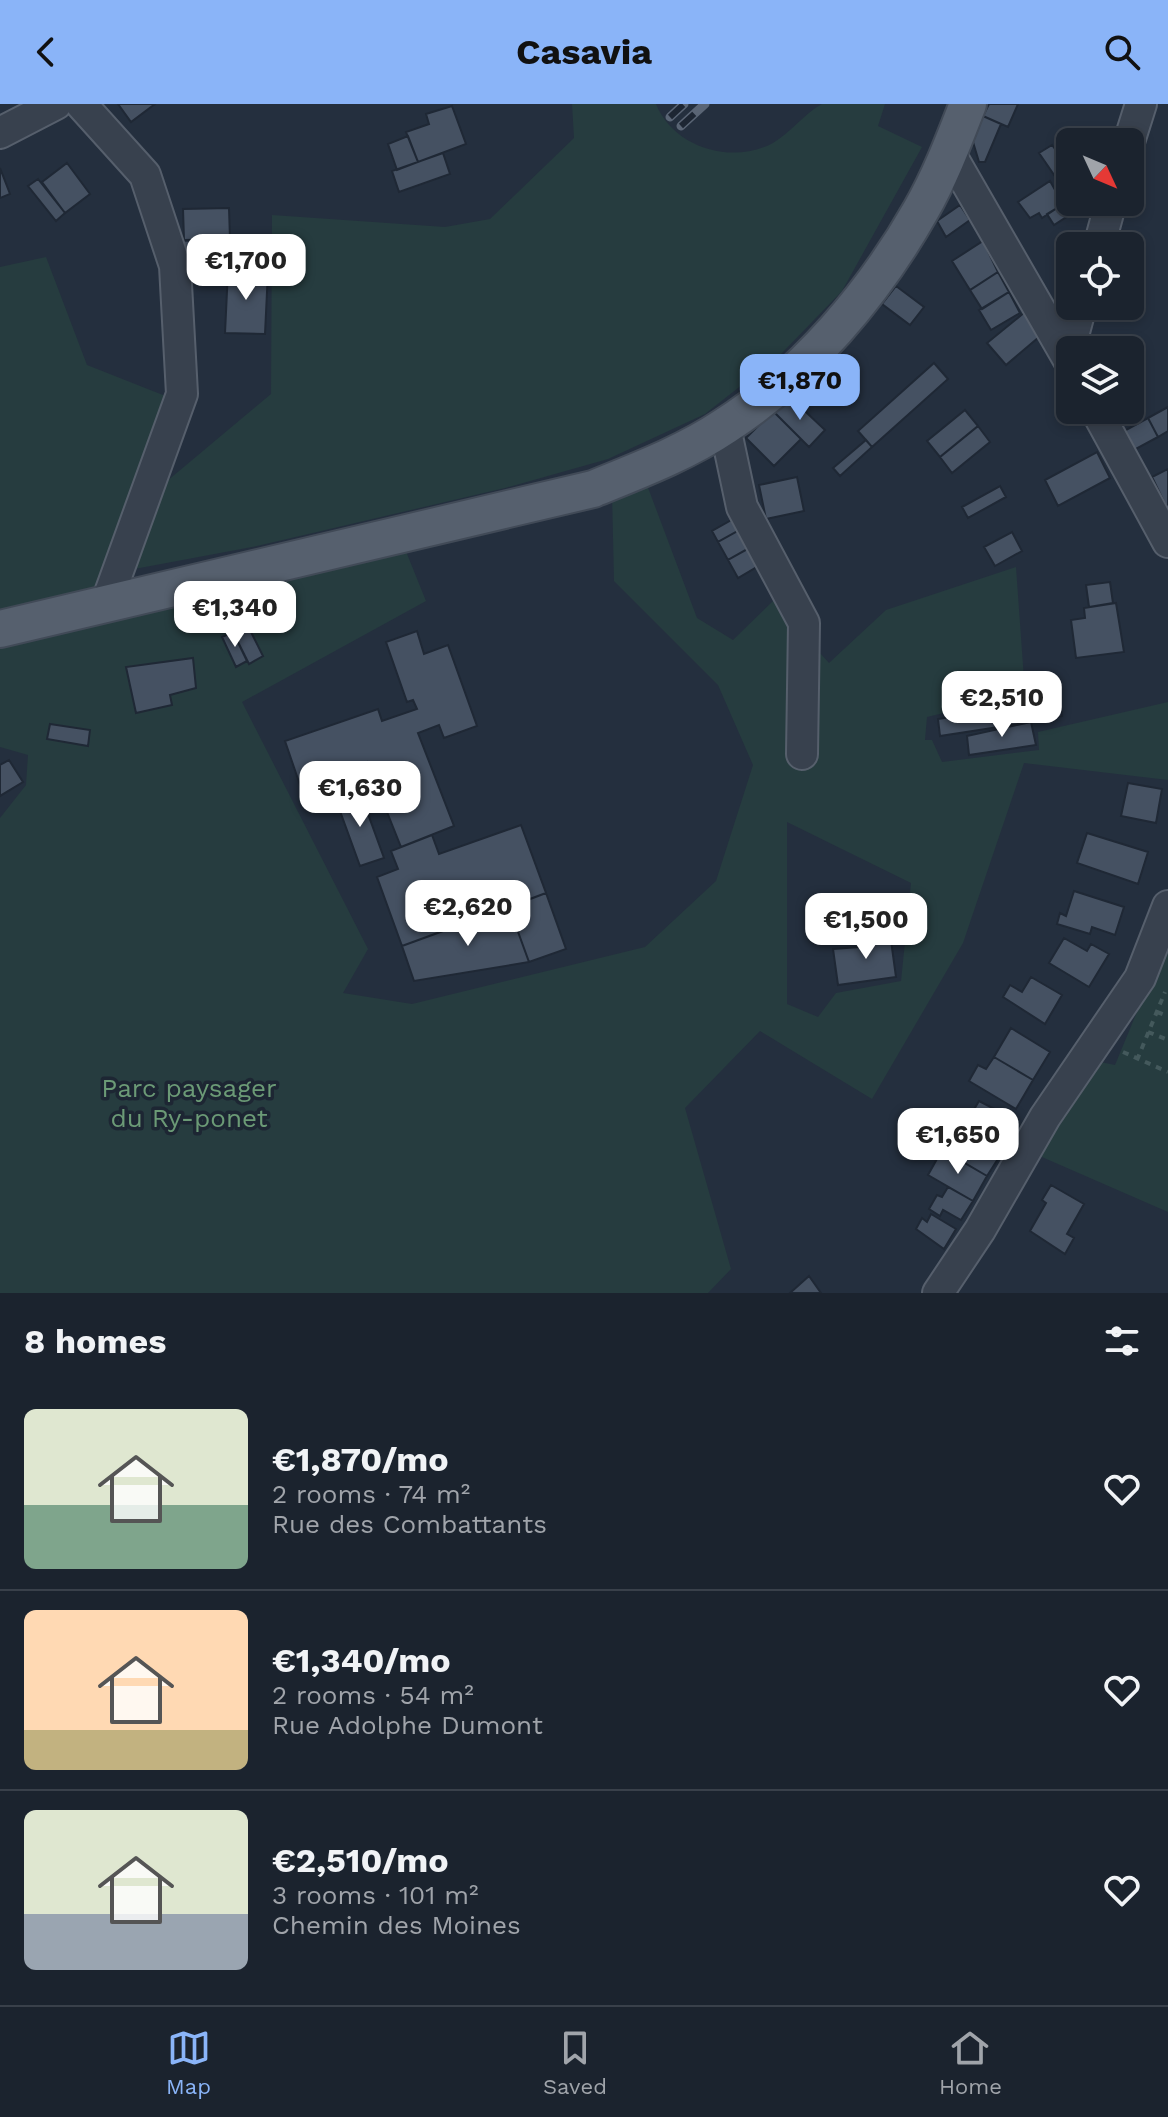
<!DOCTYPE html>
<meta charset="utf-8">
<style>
body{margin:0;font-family:"Work Sans",sans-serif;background:#242b36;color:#f1f3f6;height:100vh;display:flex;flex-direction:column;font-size:30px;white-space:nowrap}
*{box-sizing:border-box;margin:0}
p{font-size:26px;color:#a0a4aa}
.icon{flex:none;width:44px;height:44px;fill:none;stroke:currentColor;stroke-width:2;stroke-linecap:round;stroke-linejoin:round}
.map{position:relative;height:1189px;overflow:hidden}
.panel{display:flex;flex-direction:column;background:#1b232e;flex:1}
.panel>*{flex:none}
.needle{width:52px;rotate:134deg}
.tools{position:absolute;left:1056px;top:24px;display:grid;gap:16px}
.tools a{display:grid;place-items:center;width:88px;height:88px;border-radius:12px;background:#1b232e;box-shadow:0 4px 12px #0003,0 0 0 2px #39404a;font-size:40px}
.price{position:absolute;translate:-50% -68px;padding:0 18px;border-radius:16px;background:#fff;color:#222;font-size:26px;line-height:52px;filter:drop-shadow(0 2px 4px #0008)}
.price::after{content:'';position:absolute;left:50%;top:48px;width:24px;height:18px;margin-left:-12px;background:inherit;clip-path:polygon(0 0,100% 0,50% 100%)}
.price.on{background:#8ab4f8;color:#111}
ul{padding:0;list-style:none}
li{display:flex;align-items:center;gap:24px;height:200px;padding:0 24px}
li+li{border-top:2px solid #39404a}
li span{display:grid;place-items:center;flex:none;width:224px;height:160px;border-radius:12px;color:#555}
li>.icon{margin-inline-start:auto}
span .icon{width:96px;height:96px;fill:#fffc;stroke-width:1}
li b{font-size:34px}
h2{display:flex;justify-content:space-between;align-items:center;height:96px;padding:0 24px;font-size:34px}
header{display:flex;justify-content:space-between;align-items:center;height:104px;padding:0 24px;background:#8ab4f8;color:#111;font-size:36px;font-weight:700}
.tabs{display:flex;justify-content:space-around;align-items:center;height:112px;border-top:2px solid #39404a;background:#1b232e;font-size:22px;color:#a0a4aa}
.tabs a{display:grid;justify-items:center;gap:4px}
.tabs .on{color:#8ab4f8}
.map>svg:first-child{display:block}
.green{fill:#263c3f;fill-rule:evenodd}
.building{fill:#455162;stroke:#1f2835;stroke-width:2}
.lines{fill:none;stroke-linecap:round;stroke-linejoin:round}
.minor-casing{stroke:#565f6c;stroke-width:34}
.major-casing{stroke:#414a57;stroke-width:40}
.path{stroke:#44595c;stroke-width:4;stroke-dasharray:6 6;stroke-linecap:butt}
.minor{stroke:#38414e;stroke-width:30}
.major{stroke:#56606e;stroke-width:36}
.rail-casing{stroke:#5a6575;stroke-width:9}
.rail{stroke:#1d2633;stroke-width:6;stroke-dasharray:18;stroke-linecap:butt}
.labels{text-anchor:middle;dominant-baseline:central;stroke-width:7;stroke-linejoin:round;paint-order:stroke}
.park-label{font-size:26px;fill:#6b9a76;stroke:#1d2633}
</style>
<header><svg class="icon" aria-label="back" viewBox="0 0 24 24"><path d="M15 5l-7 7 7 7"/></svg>Casavia<svg class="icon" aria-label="search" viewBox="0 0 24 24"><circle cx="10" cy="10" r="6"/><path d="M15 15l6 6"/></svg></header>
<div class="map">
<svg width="1168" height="1189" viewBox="0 0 1168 1189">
<rect width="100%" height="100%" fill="#242f3e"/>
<path class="green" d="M 572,0 L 656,0 C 674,44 732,61 773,39 C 790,29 805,9 822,0 C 832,0 873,0 885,0 L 878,22 L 922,43 L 842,187 L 781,250 L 705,310 L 608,355 L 505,384 L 257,442 L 129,466 L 154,388 L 271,290 L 272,111 L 445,123 L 490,115 L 574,34 Z
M 46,153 L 87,261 L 168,293 L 95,485 L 0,507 L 0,163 Z
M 644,373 L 697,514 L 733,536 L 773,497 L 829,559 L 886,506 L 1016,463 L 1025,589 L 927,613 L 925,636 L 932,636 L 942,658 L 1039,646 L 1038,628 L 1168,598 L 1168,676 L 1024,659 L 963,839 L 872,995 L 760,927 L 685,1004 L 731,1165 L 708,1189 L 0,1189 L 0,714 L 26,681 L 28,651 L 0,643 L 0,534 L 401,435 L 426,497 L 242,598 L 368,845 L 343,889 L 412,900 L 645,843 L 716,777 L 753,661 L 718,581 L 614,477 L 612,389 ZM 787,718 L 911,779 L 901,877 L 836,889 L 818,913 L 787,900 Z
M 1168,833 L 1168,1108 L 1035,1050 L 1091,956 L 1115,961 Z"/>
<path class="building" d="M 118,0 L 155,0 L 131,18 Z
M 989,0 L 1018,0 L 1008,23 L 983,12 Z
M 452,2 L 466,40 L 418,58 L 406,28 L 429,20 L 426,10 Z
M 983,12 L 1001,20 L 985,58 L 979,58 L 973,38 Z
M 408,32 L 418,58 L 397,66 L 388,40 Z
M 1052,41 L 1070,65 L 1070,75 L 1061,81 L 1039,49 Z
M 443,49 L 450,70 L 399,88 L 392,67 Z
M 67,59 L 90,90 L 65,109 L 42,78 Z
M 0,64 L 10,90 L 0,94 Z
M 38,75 L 65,109 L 56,117 L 28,82 Z
M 1050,77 L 1063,100 L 1042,114 L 1039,109 L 1030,114 L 1018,98 Z
M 1070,96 L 1077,106 L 1054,121 L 1047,110 Z
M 960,101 L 970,116 L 946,133 L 937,117 Z
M 229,104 L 230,135 L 184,136 L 183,105 Z
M 201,136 L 202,163 L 179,164 L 178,137 Z
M 983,137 L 998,168 L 970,186 L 952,157 Z
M 228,166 L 268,167 L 265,230 L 225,229 Z
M 998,168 L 1009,188 L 982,205 L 970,186 Z
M 896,182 L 924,203 L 910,221 L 882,200 Z
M 1009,188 L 1020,209 L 991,226 L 979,206 Z
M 1025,208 L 1039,233 L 1006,261 L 987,239 Z
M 934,259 L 948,275 L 872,343 L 858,327 Z
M 791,294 L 825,326 L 809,343 L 773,307 Z
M 1168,303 L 1168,327 L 1158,333 L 1148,314 Z
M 965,306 L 978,322 L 940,353 L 927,337 Z
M 773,307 L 801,335 L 774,362 L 746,334 Z
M 1148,314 L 1158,333 L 1134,346 L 1124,327 Z
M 978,322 L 990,338 L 952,369 L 940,353 Z
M 866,336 L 872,343 L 840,372 L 833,364 Z
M 1097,348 L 1110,374 L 1058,402 L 1045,376 Z
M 1168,365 L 1168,401 L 1166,402 L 1152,373 Z
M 797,373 L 804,407 L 766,415 L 759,381 Z
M 1000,382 L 1006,393 L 968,414 L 962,403 Z
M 735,414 L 741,425 L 718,438 L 712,427 Z
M 741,425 L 751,443 L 728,456 L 718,438 Z
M 1012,428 L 1022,447 L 995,462 L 984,443 Z
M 751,443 L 760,461 L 738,474 L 728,456 Z
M 1110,478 L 1113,499 L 1089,503 L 1086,481 Z
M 1116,499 L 1124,548 L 1076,554 L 1071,516 L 1085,514 L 1084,504 Z
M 247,520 L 263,552 L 249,560 L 233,528 Z
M 417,527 L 424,550 L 448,541 L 477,622 L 444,634 L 439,621 L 418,629 L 454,722 L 401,743 L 367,658 L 300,681 L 285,637 L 378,605 L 382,617 L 417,605 L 413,596 L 407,598 L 386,538 Z
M 233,528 L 247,557 L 236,563 L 222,533 Z
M 193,554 L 196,584 L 170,591 L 172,601 L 136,609 L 126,563 Z
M 1060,598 L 1062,612 L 1031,618 L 1029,603 Z
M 1029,601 L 1031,618 L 940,632 L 938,615 Z
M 1031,618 L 1036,641 L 969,651 L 967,632 Z
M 50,620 L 90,626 L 88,642 L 47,635 Z
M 9,656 L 23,678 L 0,692 L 0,661 Z
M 1128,679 L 1162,685 L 1156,719 L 1121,712 Z
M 360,688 L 384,754 L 360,762 L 336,696 Z
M 521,721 L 546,789 L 402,842 L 377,773 L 398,765 L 391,747 L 432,731 L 439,750 Z
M 1087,729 L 1148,748 L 1138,780 L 1077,759 Z
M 1074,787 L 1124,803 L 1115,831 L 1092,823 L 1090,830 L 1057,820 L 1060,809 L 1066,812 Z
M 546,789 L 566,845 L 529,858 L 509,803 Z
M 509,803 L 529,858 L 414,877 L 402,842 Z
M 890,829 L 896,873 L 838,881 L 833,845 L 859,843 L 858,834 Z
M 1064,834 L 1087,847 L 1091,840 L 1109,850 L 1089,883 L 1049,859 Z
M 1031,873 L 1062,891 L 1045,920 L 1003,893 L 1010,881 L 1022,888 Z
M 1011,924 L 1050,948 L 1033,976 L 994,953 Z
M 994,953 L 1033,976 L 1016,1005 L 969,977 L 978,961 L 986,965 Z
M 979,997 L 1010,1013 L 1006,1019 L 1016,1024 L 1003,1047 L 963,1024 Z
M 973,1030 L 1003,1047 L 987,1072 L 948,1049 L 956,1033 L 967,1040 Z
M 942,1046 L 987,1072 L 973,1097 L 928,1071 Z
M 1051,1081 L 1084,1100 L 1067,1130 L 1074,1134 L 1065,1150 L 1030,1127 L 1046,1099 L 1042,1096 Z
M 948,1083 L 973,1097 L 961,1116 L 943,1106 L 940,1112 L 929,1105 L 937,1091 L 942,1093 Z
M 931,1110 L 956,1125 L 944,1145 L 916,1125 L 922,1114 L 927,1118 Z
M 809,1172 L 821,1189 L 790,1189 Z"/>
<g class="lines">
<g class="minor-casing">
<path id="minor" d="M 81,0 L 145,71 L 175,162 L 182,290 L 106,500
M 0,29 L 56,0
M 1129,38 L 1141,0
M 949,48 L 1070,258
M 1099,142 L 1111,98
M 1062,243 L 1074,228 L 1081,202
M 1096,306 L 1168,438
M 725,323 L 742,403 L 804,519 L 802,650
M 938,1189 L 980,1126 L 1045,1013 L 1140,874 L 1168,802"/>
</g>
<g class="major-casing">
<path id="major" d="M 0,525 L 593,385 C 637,367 685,349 725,322 C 806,270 874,189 921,106 C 940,73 954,36 968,0"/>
</g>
<path class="path" d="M 1157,908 L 1168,912
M 1148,928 L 1168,936
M 1123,948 L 1168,968
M 1137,956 L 1165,888"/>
<use href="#minor" class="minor"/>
<use href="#major" class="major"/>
<g class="rail-casing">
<path id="rail" d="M 670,13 L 684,0
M 681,22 L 705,0"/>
</g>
<use href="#rail" class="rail"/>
</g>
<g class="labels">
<g class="park-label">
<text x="189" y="984">Parc paysager<tspan x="189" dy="30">du Ry-ponet</tspan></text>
</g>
</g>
</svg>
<div class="tools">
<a><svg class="needle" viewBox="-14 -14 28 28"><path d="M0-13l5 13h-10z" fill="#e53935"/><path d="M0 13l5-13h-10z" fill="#a0a4aa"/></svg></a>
<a><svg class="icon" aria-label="locate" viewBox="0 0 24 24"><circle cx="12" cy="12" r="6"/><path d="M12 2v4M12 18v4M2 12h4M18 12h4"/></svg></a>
<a><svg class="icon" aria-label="layers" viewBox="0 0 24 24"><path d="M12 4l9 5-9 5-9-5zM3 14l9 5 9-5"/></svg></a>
</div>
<b class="price" style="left:246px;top:198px">€1,700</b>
<b class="price on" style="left:800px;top:318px">€1,870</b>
<b class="price" style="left:235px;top:545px">€1,340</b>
<b class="price" style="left:1002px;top:635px">€2,510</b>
<b class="price" style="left:360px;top:725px">€1,630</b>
<b class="price" style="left:468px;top:844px">€2,620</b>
<b class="price" style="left:866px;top:857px">€1,500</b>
<b class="price" style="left:958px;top:1072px">€1,650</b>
</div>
<section class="panel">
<h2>8 homes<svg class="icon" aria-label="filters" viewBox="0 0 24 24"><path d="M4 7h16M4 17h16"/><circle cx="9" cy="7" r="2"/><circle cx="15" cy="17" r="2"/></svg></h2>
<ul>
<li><span style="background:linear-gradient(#dfe7d0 60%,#7fa58c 0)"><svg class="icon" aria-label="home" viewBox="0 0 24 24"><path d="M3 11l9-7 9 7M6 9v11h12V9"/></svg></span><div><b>€1,870/mo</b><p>2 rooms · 74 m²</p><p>Rue des Combattants</p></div><svg class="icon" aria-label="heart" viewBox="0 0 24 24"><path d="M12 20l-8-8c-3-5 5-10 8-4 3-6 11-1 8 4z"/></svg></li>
<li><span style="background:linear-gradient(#ffd9b3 75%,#c2b280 0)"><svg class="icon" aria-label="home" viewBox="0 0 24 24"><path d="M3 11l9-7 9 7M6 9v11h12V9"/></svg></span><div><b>€1,340/mo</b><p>2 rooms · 54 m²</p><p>Rue Adolphe Dumont</p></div><svg class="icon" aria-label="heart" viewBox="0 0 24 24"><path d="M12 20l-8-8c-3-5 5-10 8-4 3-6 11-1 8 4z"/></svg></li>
<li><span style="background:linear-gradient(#dfe7d0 65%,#9aa5b1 0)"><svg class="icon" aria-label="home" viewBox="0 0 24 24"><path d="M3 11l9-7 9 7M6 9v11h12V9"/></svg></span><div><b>€2,510/mo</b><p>3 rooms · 101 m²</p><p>Chemin des Moines</p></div><svg class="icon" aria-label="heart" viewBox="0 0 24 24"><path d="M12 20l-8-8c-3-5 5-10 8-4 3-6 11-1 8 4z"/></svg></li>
</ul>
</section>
<nav class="tabs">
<a class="on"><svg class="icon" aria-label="map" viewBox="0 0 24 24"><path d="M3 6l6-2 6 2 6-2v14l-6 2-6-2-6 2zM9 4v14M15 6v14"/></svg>Map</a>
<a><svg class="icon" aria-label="saved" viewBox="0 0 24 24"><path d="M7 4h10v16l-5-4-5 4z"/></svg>Saved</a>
<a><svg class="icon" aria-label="home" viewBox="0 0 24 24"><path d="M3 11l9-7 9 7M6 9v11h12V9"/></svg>Home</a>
</nav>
